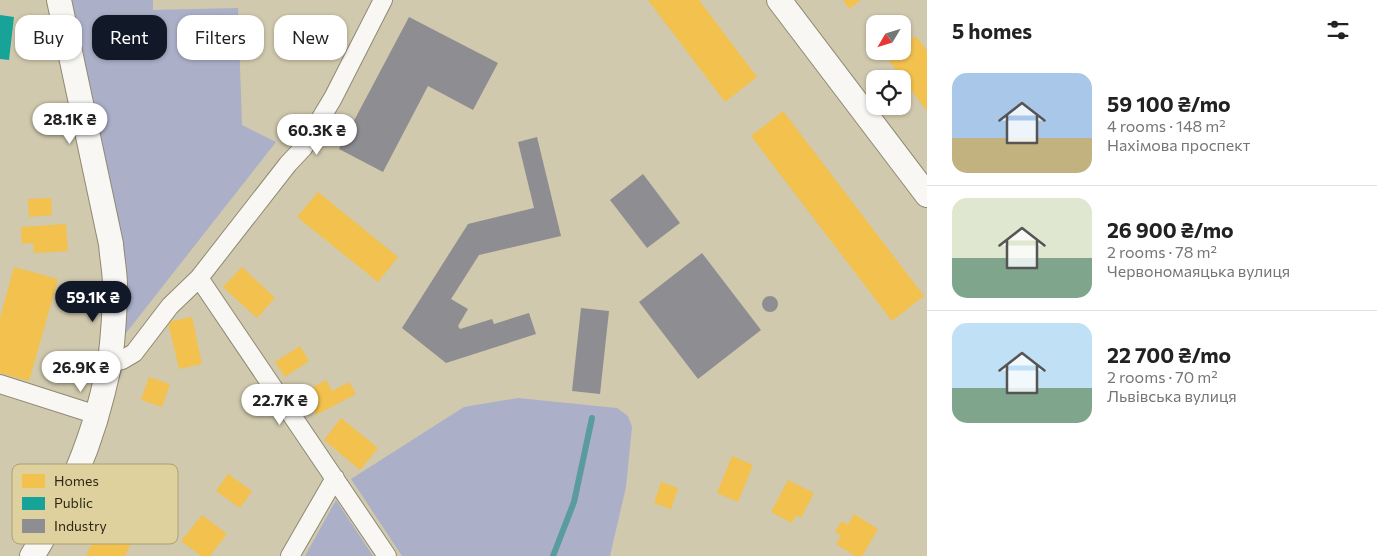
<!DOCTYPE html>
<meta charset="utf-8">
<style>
body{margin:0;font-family:Commissioner,sans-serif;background:#f2f2f2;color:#222;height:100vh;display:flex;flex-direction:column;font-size:19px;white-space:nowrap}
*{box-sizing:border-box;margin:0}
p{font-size:16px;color:#767676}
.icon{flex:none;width:28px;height:28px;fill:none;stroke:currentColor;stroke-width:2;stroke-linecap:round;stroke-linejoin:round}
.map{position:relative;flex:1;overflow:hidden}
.panel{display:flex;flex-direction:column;background:#fff;width:450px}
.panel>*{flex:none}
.guide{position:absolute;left:15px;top:15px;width:475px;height:45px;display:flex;gap:10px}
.needle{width:32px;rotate:232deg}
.tools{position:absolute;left:866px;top:15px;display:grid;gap:10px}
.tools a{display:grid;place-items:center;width:45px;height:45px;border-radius:10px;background:#fff;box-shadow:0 1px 4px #0004;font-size:25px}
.price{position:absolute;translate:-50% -42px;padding:0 11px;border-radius:18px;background:#fff;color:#222;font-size:16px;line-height:32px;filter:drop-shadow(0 1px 2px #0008)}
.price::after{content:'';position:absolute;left:50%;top:30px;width:15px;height:11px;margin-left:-8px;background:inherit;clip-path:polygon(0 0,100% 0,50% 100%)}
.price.selected{background:#111827;color:#fff}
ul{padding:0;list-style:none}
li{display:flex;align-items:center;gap:15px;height:125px;padding:0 25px}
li+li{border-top:1px solid #e0e0e0}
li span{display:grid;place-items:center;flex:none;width:140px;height:100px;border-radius:15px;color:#555}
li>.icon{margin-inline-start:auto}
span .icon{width:60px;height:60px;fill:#fffc;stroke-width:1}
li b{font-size:21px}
h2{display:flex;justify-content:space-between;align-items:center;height:60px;padding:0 25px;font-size:21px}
.chip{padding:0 18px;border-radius:15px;background:#fff;box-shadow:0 1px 4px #0004;font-size:18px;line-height:45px}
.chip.selected{background:#111827;color:#fff}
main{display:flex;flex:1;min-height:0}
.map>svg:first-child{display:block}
.green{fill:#abb0c8}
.homes{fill:#f2c14e}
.public{fill:#17a398}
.industry{fill:#8d8d92}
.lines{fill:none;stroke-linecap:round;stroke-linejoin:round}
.stream{stroke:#5a9ba0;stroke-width:6}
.street-casing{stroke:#8f8973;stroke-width:20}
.secondary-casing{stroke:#8f8973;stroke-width:26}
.street{stroke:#f8f7f3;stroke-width:18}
.secondary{stroke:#f8f7f3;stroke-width:24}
.key{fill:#dfd19e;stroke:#aa9f75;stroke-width:1}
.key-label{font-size:14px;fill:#2e2915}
</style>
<main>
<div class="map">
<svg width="927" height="556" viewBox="0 0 927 556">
<rect width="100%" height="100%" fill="#d0c9ad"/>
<path class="green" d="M 68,0 L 153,0 L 153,10 L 238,8 L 242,125 L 276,142 L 119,342 Z
M 518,398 L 617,408 L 628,416 L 632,427 L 626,487 L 610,556 L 402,556 L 351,479 L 464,407 Z
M 336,500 L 373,556 L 305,556 Z"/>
<path class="homes" d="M 648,0 L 699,0 L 757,77 L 725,102 Z
M 843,0 L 861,0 L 849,9 Z
M 916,36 L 927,51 L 927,111 L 887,58 L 896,51 L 902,51 L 902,46 Z
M 783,111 L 924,296 L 892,321 L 751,136 Z
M 318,192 L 398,257 L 378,282 L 297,217 Z
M 51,198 L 52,215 L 29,217 L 28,199 Z
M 66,224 L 68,251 L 34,253 L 33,243 L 22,244 L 21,227 Z
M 14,267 L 58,279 L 29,381 L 0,373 L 0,318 Z
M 242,267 L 275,298 L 257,318 L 223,287 Z
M 192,317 L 202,364 L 179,369 L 168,322 Z
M 300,346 L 309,361 L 285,377 L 275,362 Z
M 149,377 L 170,384 L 162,407 L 141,400 Z
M 326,380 L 332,391 L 349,382 L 356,394 L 316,415 L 304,392 Z
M 341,418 L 378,448 L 360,470 L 324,440 Z
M 732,456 L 753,465 L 738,502 L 717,493 Z
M 228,474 L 252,491 L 240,508 L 216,491 Z
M 788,480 L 814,493 L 801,518 L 796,515 L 792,523 L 771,512 Z
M 661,482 L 678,488 L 671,509 L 654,503 Z
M 854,514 L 878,529 L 862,556 L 855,556 L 836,544 L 841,536 L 835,532 L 842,521 L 848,525 Z
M 202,515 L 227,534 L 210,556 L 201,556 L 181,541 Z
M 103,520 L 135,535 L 125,556 L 86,556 Z"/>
<path class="public" d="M 0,15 L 14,17 L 9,60 L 0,59 Z"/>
<path class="industry" d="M 409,17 L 498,63 L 473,110 L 428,86 L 383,172 L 339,149 Z
M 537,137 L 561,236 L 479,255 L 451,299 L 468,309 L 458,326 L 460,329 L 492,319 L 494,324 L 529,313 L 536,334 L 446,363 L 402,328 L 468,224 L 534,208 L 518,142 Z
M 643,174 L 680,223 L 647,248 L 610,200 Z
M 702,253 L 761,330 L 698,379 L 639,302 Z
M762 304a8 8 0 1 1 16 0a8 8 0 1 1-16 0Z
M 581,308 L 609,311 L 600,394 L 572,391 Z"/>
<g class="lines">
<path class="stream" d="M 553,556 L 574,502 L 592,418"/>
<g class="street-casing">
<path id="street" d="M 199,278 L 387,556
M 110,363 L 122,360 L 134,353 L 170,306 L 199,278 L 288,164 L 303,148 L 333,98 L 383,0
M 0,384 L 97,415
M 290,556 L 335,478"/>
</g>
<g class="secondary-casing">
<path id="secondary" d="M 779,0 L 927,195
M 32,556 C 64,506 89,450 103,392 C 105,382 108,372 110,362 C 113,337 115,311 115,286 C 115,272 112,258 111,244 L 59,0"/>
</g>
<use href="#street" class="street"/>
<use href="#secondary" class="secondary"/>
</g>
<rect x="12" y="464" width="166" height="80" rx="8" class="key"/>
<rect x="22" y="474" width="23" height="14" fill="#f2c14e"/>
<rect x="22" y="497" width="23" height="13" fill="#17a398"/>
<rect x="22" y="519" width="23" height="14" fill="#8d8d92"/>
<g class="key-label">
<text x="54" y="486">Homes</text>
<text x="54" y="508">Public</text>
<text x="54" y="531">Industry</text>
</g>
</svg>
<div class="tools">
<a><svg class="needle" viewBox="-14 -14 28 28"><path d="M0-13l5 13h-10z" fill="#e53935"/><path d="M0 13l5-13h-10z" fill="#767676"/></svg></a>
<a><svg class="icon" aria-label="locate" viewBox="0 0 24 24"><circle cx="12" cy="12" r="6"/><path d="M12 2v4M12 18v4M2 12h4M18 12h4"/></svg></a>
</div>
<b class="price" style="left:70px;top:145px">28.1K ₴</b>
<b class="price" style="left:317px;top:156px">60.3K ₴</b>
<b class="price selected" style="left:93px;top:323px">59.1K ₴</b>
<b class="price" style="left:81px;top:393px">26.9K ₴</b>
<b class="price" style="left:280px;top:426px">22.7K ₴</b>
<div class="guide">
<a class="chip">Buy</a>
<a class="chip selected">Rent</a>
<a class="chip">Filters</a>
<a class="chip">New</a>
</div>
</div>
<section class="panel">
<h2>5 homes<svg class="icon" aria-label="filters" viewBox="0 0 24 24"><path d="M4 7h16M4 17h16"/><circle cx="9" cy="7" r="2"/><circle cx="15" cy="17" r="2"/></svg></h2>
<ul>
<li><span style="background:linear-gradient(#a9c7e8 65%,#c2b280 0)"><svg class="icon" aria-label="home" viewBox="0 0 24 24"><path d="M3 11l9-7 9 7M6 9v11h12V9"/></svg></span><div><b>59 100 ₴/mo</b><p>4 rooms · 148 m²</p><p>Нахімова проспект</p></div></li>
<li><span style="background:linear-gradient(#dfe7d0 60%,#7fa58c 0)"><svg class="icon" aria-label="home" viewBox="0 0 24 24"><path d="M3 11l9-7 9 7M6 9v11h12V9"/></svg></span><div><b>26 900 ₴/mo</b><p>2 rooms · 78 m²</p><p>Червономаяцька вулиця</p></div></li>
<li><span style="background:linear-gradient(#bfe0f5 65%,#7fa58c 0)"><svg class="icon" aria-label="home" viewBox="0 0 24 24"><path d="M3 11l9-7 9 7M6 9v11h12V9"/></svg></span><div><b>22 700 ₴/mo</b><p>2 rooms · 70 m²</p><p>Львівська вулиця</p></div></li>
</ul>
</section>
</main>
